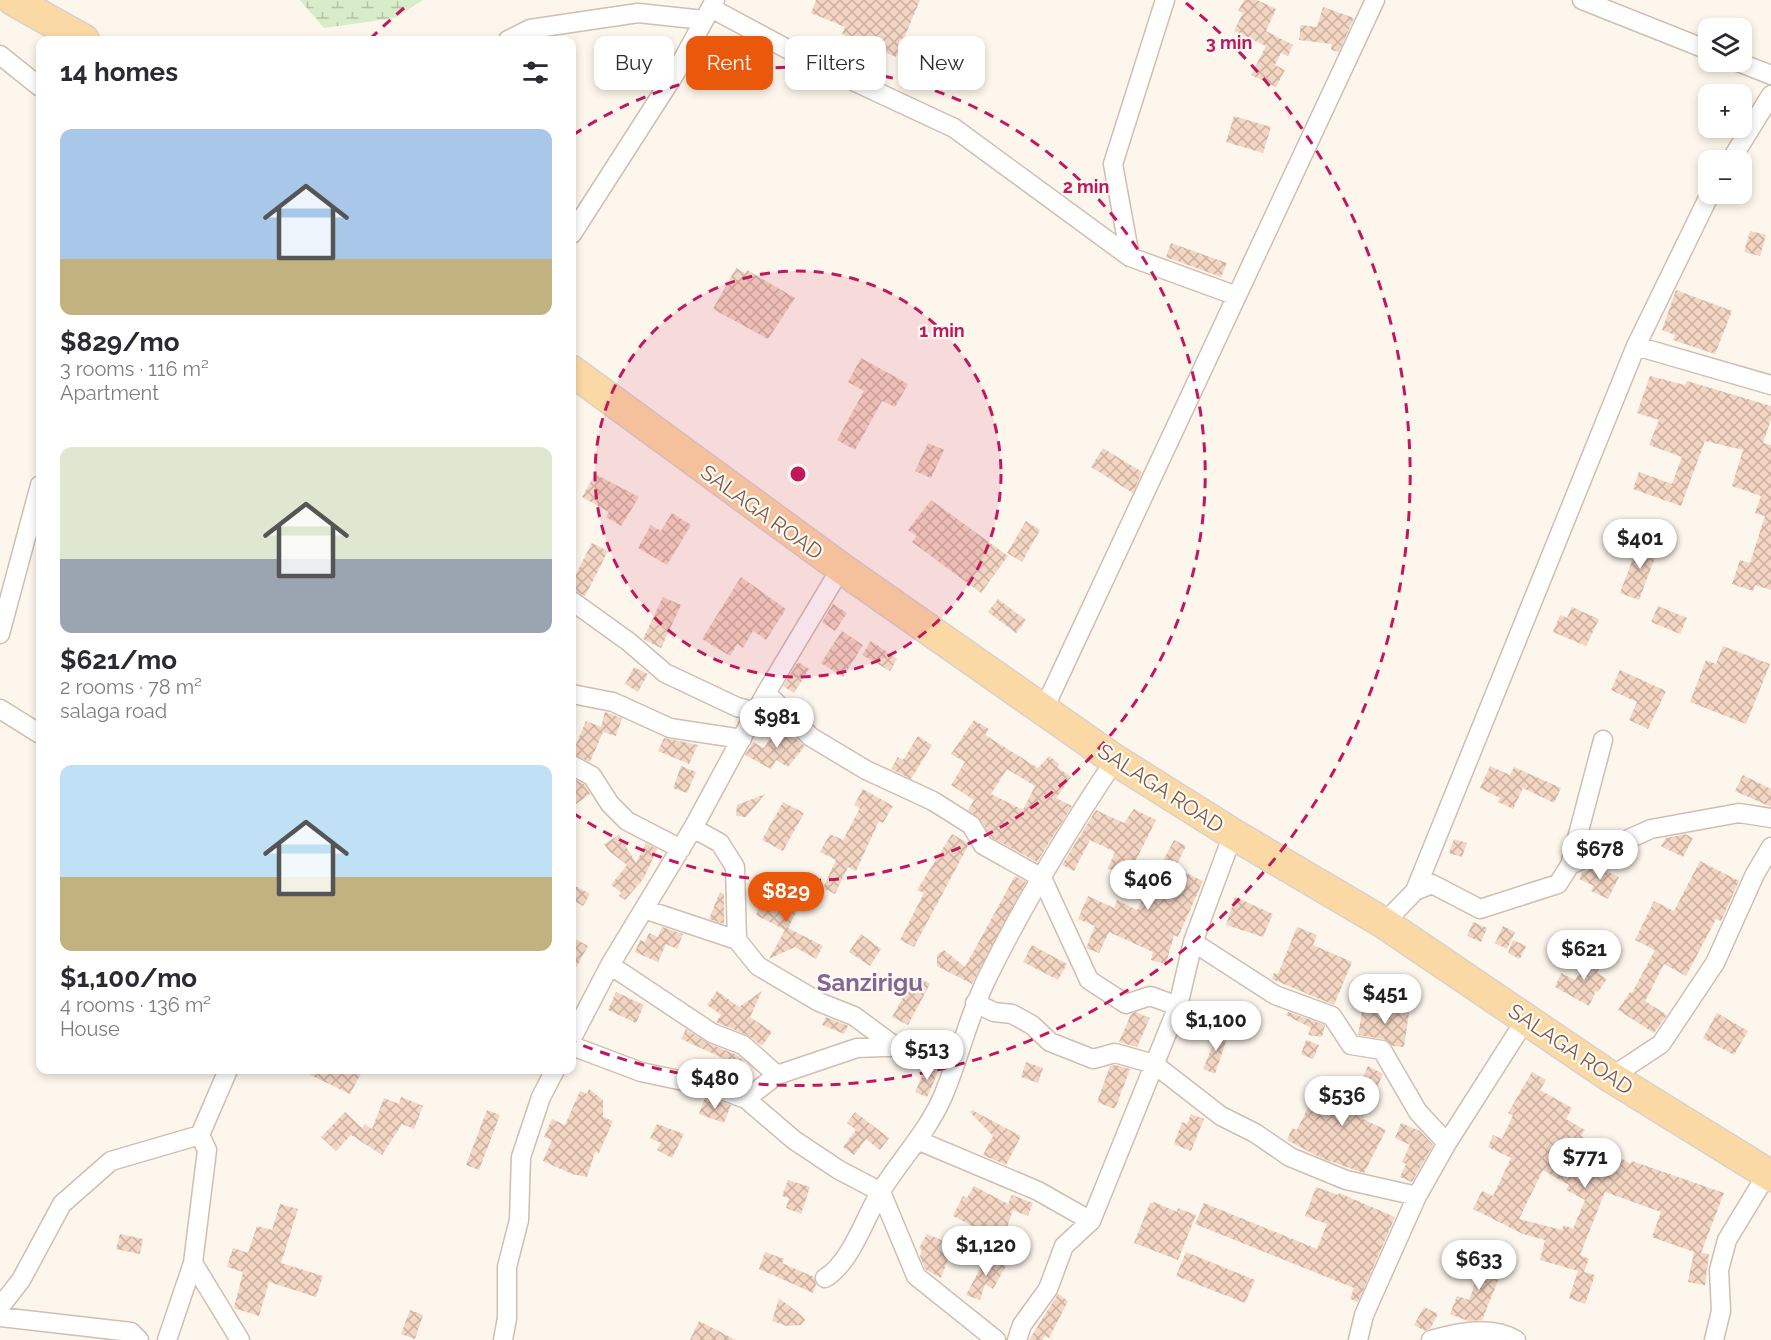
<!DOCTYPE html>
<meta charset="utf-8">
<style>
body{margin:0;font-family:Raleway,sans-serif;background:#f2f2f3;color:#2b2b33;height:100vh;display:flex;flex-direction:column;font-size:22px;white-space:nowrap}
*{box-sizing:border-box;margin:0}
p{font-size:20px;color:#7c7c81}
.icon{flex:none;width:33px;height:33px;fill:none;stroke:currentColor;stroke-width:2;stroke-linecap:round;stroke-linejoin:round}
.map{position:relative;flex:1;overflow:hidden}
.sheet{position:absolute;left:36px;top:36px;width:540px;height:1038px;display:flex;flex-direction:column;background:#fff;border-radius:12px;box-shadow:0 3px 9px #0003}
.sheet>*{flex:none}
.top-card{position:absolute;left:594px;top:36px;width:570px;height:54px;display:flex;gap:12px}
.tools{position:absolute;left:1698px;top:18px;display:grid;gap:12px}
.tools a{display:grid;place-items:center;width:54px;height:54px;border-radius:12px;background:#fff;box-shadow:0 3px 9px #0003;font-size:30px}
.price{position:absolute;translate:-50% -51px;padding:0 14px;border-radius:21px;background:#fff;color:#222;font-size:20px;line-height:39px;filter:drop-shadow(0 2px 3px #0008)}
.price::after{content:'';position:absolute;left:50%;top:36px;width:18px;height:14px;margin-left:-9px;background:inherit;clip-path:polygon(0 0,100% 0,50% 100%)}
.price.selected{background:#ea580c;color:#fff}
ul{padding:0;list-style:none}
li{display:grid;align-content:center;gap:12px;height:318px;padding:0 24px}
li span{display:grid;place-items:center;height:186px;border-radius:12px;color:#555}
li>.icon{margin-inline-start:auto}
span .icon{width:108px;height:108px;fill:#fffc;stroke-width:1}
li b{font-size:26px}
h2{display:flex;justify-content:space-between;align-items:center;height:72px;padding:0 24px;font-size:26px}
.tag{padding:0 21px;border-radius:12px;background:#fff;box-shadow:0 3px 9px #0003;font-size:21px;line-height:54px}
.tag.selected{background:#ea580c;color:#fff}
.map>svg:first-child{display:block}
.wetland{fill:url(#wetland-marsh)}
.building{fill:url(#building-cross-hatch);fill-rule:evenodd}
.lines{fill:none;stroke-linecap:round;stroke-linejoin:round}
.street-casing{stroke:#d1beb0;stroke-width:21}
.primary-casing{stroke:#dad1cd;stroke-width:33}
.street{stroke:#fff;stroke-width:18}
.primary{stroke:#fbd9a5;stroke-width:30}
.ring{fill:none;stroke:#c2185b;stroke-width:3;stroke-dasharray:10 8}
.labels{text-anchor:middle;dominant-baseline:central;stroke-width:4.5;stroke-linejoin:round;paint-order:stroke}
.street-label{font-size:21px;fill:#7a5c4d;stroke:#fffaf3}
.quarter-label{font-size:24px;font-weight:bold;fill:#846695;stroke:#fffaf3}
.centre{fill:#c2185b;stroke:#fffaf3;stroke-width:3}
.ring-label{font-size:18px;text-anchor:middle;font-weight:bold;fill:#c2185b;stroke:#fffaf3;stroke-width:4.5;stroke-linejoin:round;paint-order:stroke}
</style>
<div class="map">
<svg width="1771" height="1340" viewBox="0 0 1771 1340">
<defs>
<pattern id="wetland-marsh" width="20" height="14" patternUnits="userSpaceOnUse" patternTransform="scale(1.5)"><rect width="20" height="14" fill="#d8ecc9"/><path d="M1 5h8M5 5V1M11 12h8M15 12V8" fill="none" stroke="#b4c2a5"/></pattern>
<pattern id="building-cross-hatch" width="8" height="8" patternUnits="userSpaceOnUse" patternTransform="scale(1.5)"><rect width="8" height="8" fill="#f3d5c3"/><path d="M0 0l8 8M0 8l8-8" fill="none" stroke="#cab0a1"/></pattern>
</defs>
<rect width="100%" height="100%" fill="#fdf6ec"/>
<path class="wetland" d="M 300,0 L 423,0 L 395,18 L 324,28 Z"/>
<path class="building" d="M 816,0 L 920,0 L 896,57 L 842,34 L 845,27 L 811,13 Z
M 1244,0 L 1257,0 L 1276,9 L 1266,31 L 1293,45 L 1288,56 L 1281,53 L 1275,65 L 1285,70 L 1276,87 L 1251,75 L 1266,46 L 1234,31 L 1243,13 L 1238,11 Z
M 1323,7 L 1354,18 L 1339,52 L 1331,50 L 1332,44 L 1299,40 L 1301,25 L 1317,27 Z
M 1234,116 L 1271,127 L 1263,153 L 1226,142 Z
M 1750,231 L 1766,235 L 1760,256 L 1744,252 Z
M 1171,243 L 1227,263 L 1221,277 L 1166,257 Z
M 736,268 L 745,273 L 747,270 L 795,298 L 768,339 L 713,309 Z
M 1676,290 L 1732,311 L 1715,354 L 1673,340 L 1675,335 L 1662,330 Z
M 861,358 L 908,384 L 895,407 L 882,401 L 855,450 L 837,440 L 864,391 L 848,382 Z
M 1650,376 L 1685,385 L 1687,381 L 1771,406 L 1771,419 L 1763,443 L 1771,445 L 1771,590 L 1755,585 L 1753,591 L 1732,584 L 1740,560 L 1750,563 L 1765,516 L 1755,513 L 1761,496 L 1732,486 L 1743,450 L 1705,441 L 1681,506 L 1633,489 L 1639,472 L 1672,484 L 1682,457 L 1649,445 L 1659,420 L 1637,413 Z
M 928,443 L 944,450 L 931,478 L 915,471 Z
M 1103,448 L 1142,472 L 1133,493 L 1091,467 Z
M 595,474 L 639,497 L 621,526 L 606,517 L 609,512 L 582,497 Z
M 931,500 L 1008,556 L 981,593 L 912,542 L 917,536 L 908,530 Z
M 672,513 L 691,525 L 667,565 L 638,548 L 651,525 L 661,531 Z
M 1026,521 L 1040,530 L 1022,562 L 1007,553 Z
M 1640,540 L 1659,547 L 1639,600 L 1620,593 Z
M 592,543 L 608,551 L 585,596 L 572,590 L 572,582 Z
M 741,577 L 786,609 L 766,640 L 753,631 L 743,648 L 737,644 L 730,656 L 702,639 Z
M 663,597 L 681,605 L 661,648 L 643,639 Z
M 998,599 L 1026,620 L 1016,633 L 988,612 Z
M 833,604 L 847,613 L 835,631 L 822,622 Z
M 1658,606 L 1687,618 L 1680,634 L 1651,622 Z
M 1572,607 L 1599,619 L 1586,646 L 1553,632 L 1560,615 L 1567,618 Z
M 842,631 L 863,645 L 843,677 L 821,663 Z
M 871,641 L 897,659 L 890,671 L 862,655 Z
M 1723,646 L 1770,664 L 1746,724 L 1690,702 L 1706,660 L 1716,664 Z
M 798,662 L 809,669 L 794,693 L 783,686 Z
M 634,667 L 648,674 L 638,692 L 625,684 Z
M 1620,670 L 1666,691 L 1648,729 L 1629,720 L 1637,702 L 1611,690 Z
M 605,712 L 622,718 L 616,736 L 603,732 L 590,762 L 572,754 L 586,721 L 601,727 Z
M 974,720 L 989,729 L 985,735 L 1038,768 L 1049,756 L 1059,764 L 1057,767 L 1071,777 L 1056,798 L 1072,806 L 1037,862 L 991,837 L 980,819 L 968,810 L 974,800 L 951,785 L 965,762 L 951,754 ZM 1007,769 L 1035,786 L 1023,810 L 991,794 Z
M 778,724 L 805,746 L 788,767 L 776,760 L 771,769 L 745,755 L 753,742 L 764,748 Z
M 918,736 L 932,745 L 911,779 L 891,769 L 898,757 L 903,760 Z
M 664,738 L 698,745 L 689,764 L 658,751 Z
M 681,766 L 696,772 L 687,793 L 673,788 Z
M 1490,766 L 1510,775 L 1514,767 L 1561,788 L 1554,803 L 1523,788 L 1513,809 L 1498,802 L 1500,798 L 1480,788 Z
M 1743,775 L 1771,789 L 1771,807 L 1735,791 Z
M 572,778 L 584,784 L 590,794 L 572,807 Z
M 863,789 L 893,806 L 883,823 L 879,821 L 856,871 L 848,867 L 835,894 L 823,888 L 836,860 L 820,852 L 830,834 L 843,840 L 860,808 L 854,805 Z
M 765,794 L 746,817 L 736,816 L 737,805 Z
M 783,802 L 804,813 L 783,851 L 762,840 Z
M 1134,809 L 1156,820 L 1127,878 L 1108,868 L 1115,852 L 1090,840 L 1074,871 L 1062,865 L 1096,810 L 1124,823 Z
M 952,834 L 969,844 L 914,947 L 900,940 L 924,893 L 917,890 Z
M 1685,834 L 1693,838 L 1683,857 L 1661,846 L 1666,838 Z
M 619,835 L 636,863 L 646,843 L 657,849 L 644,878 L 625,900 L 619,896 L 621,892 L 611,885 L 627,865 L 609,851 L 604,844 Z
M 1454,839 L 1467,843 L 1462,857 L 1449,853 Z
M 1174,840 L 1186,846 L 1175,868 L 1203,881 L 1178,937 L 1174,935 L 1166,964 L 1151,960 L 1153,952 L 1109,932 L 1099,953 L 1086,948 L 1095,926 L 1078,919 L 1088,896 L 1114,908 L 1117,900 L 1137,910 Z
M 1700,861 L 1739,881 L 1721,921 L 1716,919 L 1686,976 L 1664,964 L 1645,1001 L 1667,1015 L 1654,1033 L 1618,1010 L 1630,992 L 1632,993 L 1655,950 L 1635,940 L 1654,901 L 1674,911 Z
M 1596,866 L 1619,877 L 1608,899 L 1591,891 L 1594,886 L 1579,879 L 1583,872 Z
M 1015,876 L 1026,882 L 972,984 L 937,966 L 937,955 L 944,950 L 965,967 Z
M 572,884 L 590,894 L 583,906 L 572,900 Z
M 770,886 L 802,901 L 788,928 L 823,946 L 816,959 L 795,947 L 769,959 L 785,930 L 756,915 Z
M 720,892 L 724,894 L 724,924 L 709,919 Z
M 1235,897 L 1273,914 L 1263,937 L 1226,925 Z
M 1473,922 L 1487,928 L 1481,942 L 1467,936 Z
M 1503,926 L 1515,932 L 1507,949 L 1495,943 Z
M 662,927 L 683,934 L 677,949 L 666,944 L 658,962 L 635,952 L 640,940 L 645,942 L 649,933 L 658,937 Z
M 1297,927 L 1317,935 L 1313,945 L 1352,962 L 1334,1005 L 1272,979 L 1274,973 L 1278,974 Z
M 861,934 L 881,949 L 870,966 L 849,952 Z
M 572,937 L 588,946 L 572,975 Z
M 1513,940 L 1526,946 L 1520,959 L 1508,953 Z
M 1032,945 L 1067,964 L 1058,980 L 1023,962 Z
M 1593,953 L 1605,960 L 1597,973 L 1607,979 L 1598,992 L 1596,991 L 1589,1006 L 1555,987 L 1561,973 L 1575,980 Z
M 918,977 L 930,984 L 908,1025 L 892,1017 L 909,987 Z
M 717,991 L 739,1007 L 762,991 L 750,1017 L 772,1032 L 762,1046 L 747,1035 L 716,1022 L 721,1015 L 707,1005 Z
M 616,992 L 644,1005 L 636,1023 L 608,1010 Z
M 1363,1007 L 1409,1013 L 1404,1047 L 1393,1046 L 1384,1039 L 1358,1035 Z
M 1136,1012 L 1150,1018 L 1137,1047 L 1119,1042 L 1131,1014 Z
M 1288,1012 L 1325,1025 L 1322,1037 L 1308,1035 L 1311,1028 L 1286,1015 Z
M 1717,1013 L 1748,1031 L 1734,1055 L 1703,1038 Z
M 826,1017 L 848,1026 L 844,1034 L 822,1025 Z
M 1220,1028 L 1229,1032 L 1215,1074 L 1203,1069 Z
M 686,1029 L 708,1043 L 737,1055 L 745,1062 L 735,1083 L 721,1078 L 729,1061 L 681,1039 Z
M 1306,1040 L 1319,1045 L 1313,1059 L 1301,1054 Z
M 1026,1062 L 1043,1068 L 1038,1083 L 1021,1077 Z
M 927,1065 L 939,1070 L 927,1097 L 915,1092 Z
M 1115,1065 L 1130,1069 L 1115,1109 L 1097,1102 L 1110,1066 Z
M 1368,1066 L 1383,1074 L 1363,1119 L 1386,1130 L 1364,1173 L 1321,1158 L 1287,1140 L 1292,1128 L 1297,1130 L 1312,1099 L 1329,1105 L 1335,1090 L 1354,1098 Z
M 300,1070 L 363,1070 L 350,1094 Z
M 1532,1072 L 1546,1080 L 1540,1090 L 1572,1108 L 1566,1119 L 1585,1130 L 1581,1136 L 1631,1164 L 1632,1161 L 1724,1193 L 1701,1253 L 1709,1254 L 1705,1285 L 1688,1282 L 1694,1252 L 1652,1237 L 1661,1212 L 1605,1192 L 1580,1255 L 1589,1259 L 1584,1272 L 1595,1275 L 1585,1304 L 1569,1298 L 1578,1271 L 1540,1260 L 1545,1240 L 1523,1234 L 1473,1209 L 1482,1191 L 1493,1196 L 1511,1158 L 1488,1147 L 1493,1135 L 1502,1139 L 1513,1115 L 1508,1113 ZM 1543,1170 L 1569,1185 L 1566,1190 L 1585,1200 L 1573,1229 L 1564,1225 L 1562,1230 L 1519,1219 Z
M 589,1089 L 603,1100 L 603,1117 L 613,1121 L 599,1153 L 595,1152 L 587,1177 L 572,1174 L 543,1161 L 552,1140 L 544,1137 L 552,1119 L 565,1125 L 580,1091 L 587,1094 Z
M 401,1097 L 423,1106 L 414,1129 L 402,1124 L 382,1155 L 351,1135 L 336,1151 L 321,1137 L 345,1112 L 362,1128 L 365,1124 L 372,1129 L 384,1098 L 399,1104 Z
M 705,1097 L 731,1105 L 724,1123 L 699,1114 Z
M 487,1110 L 500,1115 L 479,1170 L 466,1165 Z
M 972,1110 L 1021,1136 L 1006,1165 L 983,1155 L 993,1136 L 970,1112 Z
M 855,1112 L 889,1138 L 880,1150 L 866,1139 L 854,1155 L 843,1147 L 856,1130 L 847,1123 Z
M 1191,1114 L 1204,1119 L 1191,1151 L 1174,1144 L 1182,1122 L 1187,1124 Z
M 1401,1123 L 1420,1131 L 1433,1145 L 1412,1182 L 1400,1177 L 1406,1164 L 1402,1162 L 1410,1145 L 1395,1138 Z
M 657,1124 L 684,1134 L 672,1158 L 657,1150 L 661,1143 L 650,1138 Z
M 788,1180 L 810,1187 L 801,1214 L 786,1208 L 789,1198 L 782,1196 Z
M 974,1186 L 1008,1204 L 1012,1195 L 1033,1203 L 1028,1216 L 1013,1210 L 1002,1241 L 953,1216 L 963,1196 L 967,1198 Z
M 1316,1187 L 1338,1195 L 1339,1193 L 1395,1217 L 1358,1302 L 1350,1299 L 1354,1288 L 1195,1224 L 1204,1203 L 1317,1249 L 1327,1224 L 1305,1216 Z
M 1154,1202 L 1177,1212 L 1178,1208 L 1196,1215 L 1178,1260 L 1134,1243 L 1150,1203 Z
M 280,1204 L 298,1209 L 281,1263 L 323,1276 L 316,1297 L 269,1282 L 259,1316 L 234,1308 L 243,1272 L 227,1267 L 233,1248 L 248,1253 L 257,1226 L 272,1230 Z
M 120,1234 L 143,1239 L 140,1254 L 116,1249 Z
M 927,1234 L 953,1245 L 941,1278 L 925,1269 L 920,1256 L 922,1250 L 919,1248 Z
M 990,1250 L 995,1253 L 992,1261 L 1006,1266 L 993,1289 L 985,1284 L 980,1300 L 966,1295 Z
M 765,1252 L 784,1259 L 782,1263 L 814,1277 L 816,1285 L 813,1293 L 759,1269 Z
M 1186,1252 L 1255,1280 L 1245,1303 L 1176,1276 Z
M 1476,1255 L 1504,1266 L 1482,1320 L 1468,1321 L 1450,1314 L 1457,1296 L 1469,1300 L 1478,1276 L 1469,1272 Z
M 1058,1294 L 1068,1301 L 1049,1338 L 1045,1336 L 1042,1340 L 1029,1340 Z
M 779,1298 L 802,1316 L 805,1320 L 801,1325 L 787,1326 L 772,1321 Z
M 1424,1307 L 1438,1314 L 1430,1329 L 1425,1331 L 1414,1325 Z
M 410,1310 L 423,1315 L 415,1339 L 401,1334 Z
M 699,1321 L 736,1340 L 690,1340 Z"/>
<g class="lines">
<g class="street-casing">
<path id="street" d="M 1582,0 L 1708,50
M 711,8 L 804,58 L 954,128 L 1130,257 L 1237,296
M 508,40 L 530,29 L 638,13 L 704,20
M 0,55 L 40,87
M 1738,62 L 1771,75
M 1731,160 L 1771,95
M 572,234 L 676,72 L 715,0
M 1130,257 L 1113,164 L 1165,0
M 1636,346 L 1771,385
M 572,601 L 629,642 L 665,673 L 737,707 L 756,712
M 0,634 L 40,485
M 766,693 L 811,737 L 866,770 L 933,801 L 971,825 L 983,845 L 1042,878 L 1089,980 L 1126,1004 L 1150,996 L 1178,1006
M 572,694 L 613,702 L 670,728 L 742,739
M 0,709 L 40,734
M 1043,711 L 1375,0
M 572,765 L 592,776 L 610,804 L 627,821 L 681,849
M 693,828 L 720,843 L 735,867 L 737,940 L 758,966 L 819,1002 L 854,1016 L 896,1047
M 1570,865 L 1603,740
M 1415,891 L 1432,884 L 1480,909 L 1558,884 L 1570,865 L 1651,829 L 1739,813 L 1771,818
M 644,909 L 737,940
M 1384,923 L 1415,891 L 1636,346 L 1710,194
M 1193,942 L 1275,995 L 1332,1016 L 1351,1045 L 1382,1050 L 1418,1112 L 1447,1143
M 610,965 L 712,1033 L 743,1045 L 777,1075
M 975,1003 L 994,1012 L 1012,1014 L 1032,1025 L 1050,1042 L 1093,1059 L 1115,1053 L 1154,1064 L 1221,1116 L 1255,1133 L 1290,1157 L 1346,1180 L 1417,1196
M 572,1038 L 610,965 L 693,828 L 766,693 L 841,568
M 572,1046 L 641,1072 L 716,1088 L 746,1099 L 794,1140 L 839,1170 L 881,1192 L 916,1276 L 996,1340
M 1611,1077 L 1661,1044 L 1715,963 L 1755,874 L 1771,847
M 746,1099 L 777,1075 L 857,1048 L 909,1046 L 957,1053
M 917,1140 L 1038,1191 L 1091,1221
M 193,1263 L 240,1340
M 825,1278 C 851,1263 865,1217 881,1191 C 901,1159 928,1131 943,1096 C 960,1056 969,1014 988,976 C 1025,901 1069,829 1115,760
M 0,1307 L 21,1280 L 62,1204 L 111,1161 L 200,1135
M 0,1317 L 131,1332 L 139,1340
M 167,1340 L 193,1263 L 207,1150 L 200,1135 L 228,1070
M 503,1340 L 507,1318 L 507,1267 L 519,1220 L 521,1157 L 541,1097 L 555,1070
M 1017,1340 L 1022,1325 L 1048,1289 L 1064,1246 L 1091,1221 L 1178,1006 L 1193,942 L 1233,834
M 1358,1340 L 1364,1315 L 1417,1196 L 1447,1143 L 1526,1019
M 1431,1340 C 1458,1332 1491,1325 1516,1340
M 1714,1340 L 1721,1311 L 1719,1270 L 1727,1240 L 1767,1174"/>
</g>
<g class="primary-casing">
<path id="primary" d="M 13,0 L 84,40
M 572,371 L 841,568 L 1115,760 L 1233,834 L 1384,923 L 1611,1077 L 1771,1176"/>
</g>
<use href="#street" class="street"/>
<use href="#primary" class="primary"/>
</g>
<circle cx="798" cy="474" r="203" fill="#c2185b" fill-opacity=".12"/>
<g class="ring">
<circle cx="798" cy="474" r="203"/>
<path d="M573 135A407 407 0 1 1 573 813"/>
<path d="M370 39A610 610 0 0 1 410 3M1186 3A610 610 0 0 1 574 1042"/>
</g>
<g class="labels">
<g class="street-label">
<text transform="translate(762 512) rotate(36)">SALAGA ROAD</text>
<text transform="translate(1161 788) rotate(33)">SALAGA ROAD</text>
<text transform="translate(1571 1049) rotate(34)">SALAGA ROAD</text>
</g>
<g class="quarter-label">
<text x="870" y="982">Sanzirigu</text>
</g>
</g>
<circle cx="798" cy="474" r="9" class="centre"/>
<g class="ring-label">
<text x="1229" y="49">3 min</text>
<text x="1086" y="193">2 min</text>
<text x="942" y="337">1 min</text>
</g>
</svg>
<div class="tools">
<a><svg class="icon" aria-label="layers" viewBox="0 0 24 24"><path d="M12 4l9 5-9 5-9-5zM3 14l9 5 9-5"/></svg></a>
<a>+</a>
<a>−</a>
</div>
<b class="price" style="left:1640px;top:570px">$401</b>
<b class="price" style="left:777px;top:749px">$981</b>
<b class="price" style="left:1600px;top:881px">$678</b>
<b class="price" style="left:1148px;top:911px">$406</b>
<b class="price selected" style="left:786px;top:923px">$829</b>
<b class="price" style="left:1584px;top:981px">$621</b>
<b class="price" style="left:1385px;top:1025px">$451</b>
<b class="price" style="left:1216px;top:1052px">$1,100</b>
<b class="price" style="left:927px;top:1081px">$513</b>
<b class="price" style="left:715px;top:1110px">$480</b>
<b class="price" style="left:1342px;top:1127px">$536</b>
<b class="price" style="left:1585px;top:1189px">$771</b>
<b class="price" style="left:986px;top:1277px">$1,120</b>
<b class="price" style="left:1479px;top:1291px">$633</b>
<div class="top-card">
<a class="tag">Buy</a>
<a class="tag selected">Rent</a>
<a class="tag">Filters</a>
<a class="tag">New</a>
</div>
<section class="sheet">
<h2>14 homes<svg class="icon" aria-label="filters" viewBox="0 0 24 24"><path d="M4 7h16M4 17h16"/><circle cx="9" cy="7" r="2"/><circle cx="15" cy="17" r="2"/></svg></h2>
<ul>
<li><span style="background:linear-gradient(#a9c7e8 70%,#c2b280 0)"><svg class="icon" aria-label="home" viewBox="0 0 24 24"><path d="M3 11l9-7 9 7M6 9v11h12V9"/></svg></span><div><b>$829/mo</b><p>3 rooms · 116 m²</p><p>Apartment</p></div></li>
<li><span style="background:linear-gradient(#dfe7d0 60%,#9aa5b1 0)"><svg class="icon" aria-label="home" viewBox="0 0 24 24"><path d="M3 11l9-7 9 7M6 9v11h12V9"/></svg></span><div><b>$621/mo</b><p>2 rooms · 78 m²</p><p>salaga road</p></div></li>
<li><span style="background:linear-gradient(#bfe0f5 60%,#c2b280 0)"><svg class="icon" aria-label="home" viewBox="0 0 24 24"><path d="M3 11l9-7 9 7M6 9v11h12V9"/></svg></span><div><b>$1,100/mo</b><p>4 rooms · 136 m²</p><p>House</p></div></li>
</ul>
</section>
</div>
